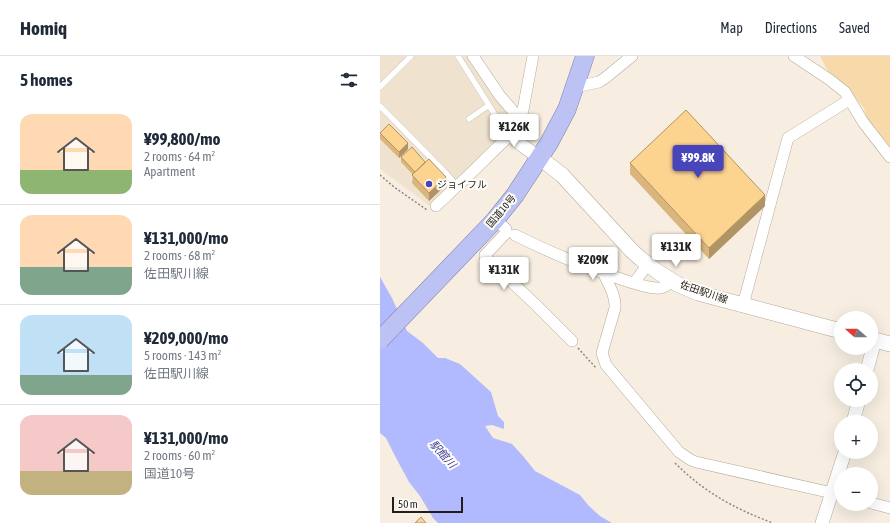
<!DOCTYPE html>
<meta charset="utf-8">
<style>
body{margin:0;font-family:"Asap Condensed","Noto Sans JP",sans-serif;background:#f6f6f7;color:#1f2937;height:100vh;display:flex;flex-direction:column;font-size:15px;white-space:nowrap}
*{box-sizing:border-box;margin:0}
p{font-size:13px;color:#747a83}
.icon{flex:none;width:22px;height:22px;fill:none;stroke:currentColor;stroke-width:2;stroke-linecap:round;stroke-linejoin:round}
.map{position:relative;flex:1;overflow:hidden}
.sheet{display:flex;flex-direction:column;background:#fff;width:380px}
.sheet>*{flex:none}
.needle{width:26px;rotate:291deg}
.fabs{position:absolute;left:454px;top:255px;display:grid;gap:8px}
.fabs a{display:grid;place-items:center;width:44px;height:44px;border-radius:50%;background:#fff;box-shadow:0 4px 16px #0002;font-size:20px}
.scale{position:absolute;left:12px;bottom:10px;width:71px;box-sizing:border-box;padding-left:4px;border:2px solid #221f1a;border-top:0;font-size:11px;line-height:14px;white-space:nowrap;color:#221f1a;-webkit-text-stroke:3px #fefdfa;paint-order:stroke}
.price{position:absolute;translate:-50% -34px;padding:0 9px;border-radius:4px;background:#fff;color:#222;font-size:13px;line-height:26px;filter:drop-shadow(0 1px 2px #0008)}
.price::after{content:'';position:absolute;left:50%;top:24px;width:12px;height:9px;margin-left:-6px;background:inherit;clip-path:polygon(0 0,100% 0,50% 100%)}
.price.active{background:#4844ba;color:#fff}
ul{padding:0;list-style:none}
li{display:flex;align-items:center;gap:12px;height:100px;padding:0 20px}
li+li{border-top:1px solid #e0e1e3}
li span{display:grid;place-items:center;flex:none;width:112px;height:80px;border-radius:12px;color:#555}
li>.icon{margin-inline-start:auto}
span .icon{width:48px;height:48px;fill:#fffc;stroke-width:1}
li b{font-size:17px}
h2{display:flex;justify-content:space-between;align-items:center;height:48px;padding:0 20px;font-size:17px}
header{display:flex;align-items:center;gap:24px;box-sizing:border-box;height:56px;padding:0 20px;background:#fff;border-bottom:1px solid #e0e1e3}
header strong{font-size:19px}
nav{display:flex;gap:22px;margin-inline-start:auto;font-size:14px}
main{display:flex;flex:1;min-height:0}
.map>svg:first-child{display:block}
.built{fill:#efe2ce}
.green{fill:#f7d9aa}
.water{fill:#b1bafe}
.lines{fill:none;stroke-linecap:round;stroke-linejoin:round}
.service-casing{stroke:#b1a99c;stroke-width:6}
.minor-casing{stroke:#b1a99c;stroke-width:12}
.tertiary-casing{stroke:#b1a99c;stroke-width:14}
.secondary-casing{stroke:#b1a99c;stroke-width:16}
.trunk-casing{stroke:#7b7fa6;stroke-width:19}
.path{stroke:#8e887f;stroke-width:1.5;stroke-dasharray:2 2;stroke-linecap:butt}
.service{stroke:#fff;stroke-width:5.5}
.minor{stroke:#fff;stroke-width:11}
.tertiary{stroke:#fff;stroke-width:13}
.secondary{stroke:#fff;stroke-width:15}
.trunk{stroke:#bcc2f4;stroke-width:18}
.trunk-bridge-casing{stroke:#7b7fa6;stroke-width:19;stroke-linecap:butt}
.trunk-bridge{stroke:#bcc2f4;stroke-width:18}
.wall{fill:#dab57c}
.shaded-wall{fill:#b19465}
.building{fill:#fdd390;stroke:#b19465}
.poi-dot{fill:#4844ba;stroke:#fefdfa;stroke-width:1.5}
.labels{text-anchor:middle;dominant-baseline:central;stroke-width:4;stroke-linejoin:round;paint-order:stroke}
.poi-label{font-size:10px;fill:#221f1a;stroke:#fefdfa;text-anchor:start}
.street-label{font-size:10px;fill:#221f1a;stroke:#fefdfa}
.water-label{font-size:11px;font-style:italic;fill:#3c3b9a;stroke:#fefdfa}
</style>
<header>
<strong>Homiq</strong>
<nav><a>Map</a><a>Directions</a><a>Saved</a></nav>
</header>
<main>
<section class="sheet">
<h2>5 homes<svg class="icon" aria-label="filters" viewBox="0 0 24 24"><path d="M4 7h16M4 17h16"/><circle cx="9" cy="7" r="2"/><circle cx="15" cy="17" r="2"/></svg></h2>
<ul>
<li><span style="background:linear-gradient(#ffd9b3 70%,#8fb573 0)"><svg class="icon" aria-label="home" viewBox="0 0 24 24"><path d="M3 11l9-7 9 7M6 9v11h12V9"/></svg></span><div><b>¥99,800/mo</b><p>2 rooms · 64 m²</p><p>Apartment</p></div></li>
<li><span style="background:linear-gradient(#ffd9b3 65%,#7fa58c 0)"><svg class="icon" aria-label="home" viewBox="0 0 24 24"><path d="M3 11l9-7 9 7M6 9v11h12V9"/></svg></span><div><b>¥131,000/mo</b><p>2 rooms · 68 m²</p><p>佐田駅川線</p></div></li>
<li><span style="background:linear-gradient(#bfe0f5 75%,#7fa58c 0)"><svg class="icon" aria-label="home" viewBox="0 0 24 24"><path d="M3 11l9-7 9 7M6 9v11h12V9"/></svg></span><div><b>¥209,000/mo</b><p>5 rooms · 143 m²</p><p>佐田駅川線</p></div></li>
<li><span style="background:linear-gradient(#f6c9c9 70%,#c2b280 0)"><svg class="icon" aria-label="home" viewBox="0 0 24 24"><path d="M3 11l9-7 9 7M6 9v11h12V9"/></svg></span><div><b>¥131,000/mo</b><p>2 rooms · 60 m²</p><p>国道10号</p></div></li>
</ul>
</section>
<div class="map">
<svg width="510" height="467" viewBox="0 0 510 467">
<rect width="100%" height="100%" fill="#f7eee1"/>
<path class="built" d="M 0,0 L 92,0 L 137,65 L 84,120 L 50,150 L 0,113 Z"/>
<path class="green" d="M 440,0 L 510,0 L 510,108 L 490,83 L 484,52 L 472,38 L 450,19 Z"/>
<path class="water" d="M 0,221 L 12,242 L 27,275 L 43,287 L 58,302 L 65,302 L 80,308 L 111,336 L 118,360 L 124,366 L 124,373 L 112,369 L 105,370 L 113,382 L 132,388 L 143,400 L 155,415 L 200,439 L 208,449 L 220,460 L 232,467 L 58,467 L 53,462 L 40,440 L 29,426 L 15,400 L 6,382 L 0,377 Z"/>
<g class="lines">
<g class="service-casing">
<path id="service" d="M 78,0 L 122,70 L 130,79
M 0,31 L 31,0
M 0,50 L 66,117 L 77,130
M 89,63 L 109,49"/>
</g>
<g class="minor-casing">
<path id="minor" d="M 93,0 L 120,40 L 140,63
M 414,0 L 450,24 L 465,36 L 483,66 L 510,101
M 195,31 L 219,26 L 225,22 L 252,0
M 56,150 L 77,130 L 85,123 L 130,79 L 138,70 L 143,54 L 153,0
M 115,164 L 126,173 L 126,177 L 105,199 L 105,201 L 154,247 L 192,285
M 135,179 C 169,196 202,210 238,222 C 250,226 263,231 276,232 C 283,233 287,229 293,225
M 223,216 C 228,228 236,239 235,252 L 222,297 L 226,309 L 299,396 L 311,404 L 316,406 L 461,439
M 254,227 L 268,208
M 363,249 L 408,82 L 469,44
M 491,447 L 510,452"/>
</g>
<g class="tertiary-casing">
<path id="tertiary" d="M 130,79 L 143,90 L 160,102
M 487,314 L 495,284
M 473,366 L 479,344
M 442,467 L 465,396"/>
</g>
<g class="secondary-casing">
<path id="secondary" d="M 160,102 L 182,119 L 252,195 L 261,203 L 278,216 L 299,229 L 318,237 L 461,275
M 491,283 L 510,288"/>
</g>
<g class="trunk-casing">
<path id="trunk" d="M 94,186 L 115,164 L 135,139 L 169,87 L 187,53 L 205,0"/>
</g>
<path class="path" d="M 0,119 L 14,131 L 47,154
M 198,292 L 216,312
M 295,407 C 324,436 355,453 393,467"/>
<use href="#service" class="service"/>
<use href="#minor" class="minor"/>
<use href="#tertiary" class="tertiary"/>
<use href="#secondary" class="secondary"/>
<use href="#trunk" class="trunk"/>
<g class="trunk-bridge-casing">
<path id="trunk-bridge" d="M 0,284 L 94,186"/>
</g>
<use href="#trunk-bridge" class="trunk-bridge"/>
</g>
<path class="wall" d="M 0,77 L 28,93 L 19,102 L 0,83 Z
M 21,101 L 66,129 L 49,145 L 32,127 L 33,119 L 21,106 Z
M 250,107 L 385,150 L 329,203 L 250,118 Z"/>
<path class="shaded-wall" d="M 28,87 L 28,93 L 19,102 L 19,96 Z
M 66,121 L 66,129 L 49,145 L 49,137 Z
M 385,139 L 385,150 L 329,203 L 329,192 Z"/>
<path class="building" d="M 306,54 L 385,139 L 329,192 L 250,107 Z
M 9,68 L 28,87 L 19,96 L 0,77 Z
M 32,91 L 45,106 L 35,116 L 21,101 Z
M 49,103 L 66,121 L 49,137 L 32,119 Z
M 41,461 L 46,467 L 35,467 Z"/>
<circle class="poi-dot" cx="49" cy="128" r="4"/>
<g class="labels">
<g class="poi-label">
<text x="57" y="128">ジョイフル</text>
</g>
<g class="street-label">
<text transform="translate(121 155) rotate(-50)">国道10号</text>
<text transform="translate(324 236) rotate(19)">佐田駅川線</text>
</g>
<g class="water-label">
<text transform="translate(63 398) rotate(48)">駅館川</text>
</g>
</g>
</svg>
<div class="fabs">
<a><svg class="needle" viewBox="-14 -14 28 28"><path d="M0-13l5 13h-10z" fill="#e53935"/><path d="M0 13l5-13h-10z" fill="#747a83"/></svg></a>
<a><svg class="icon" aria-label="locate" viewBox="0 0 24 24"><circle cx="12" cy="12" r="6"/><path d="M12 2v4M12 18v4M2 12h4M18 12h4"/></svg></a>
<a>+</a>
<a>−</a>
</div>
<div class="scale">50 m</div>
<b class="price" style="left:134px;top:92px">¥126K</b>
<b class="price active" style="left:318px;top:123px">¥99.8K</b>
<b class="price" style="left:296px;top:212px">¥131K</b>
<b class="price" style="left:213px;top:225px">¥209K</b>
<b class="price" style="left:124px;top:235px">¥131K</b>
</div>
</main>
